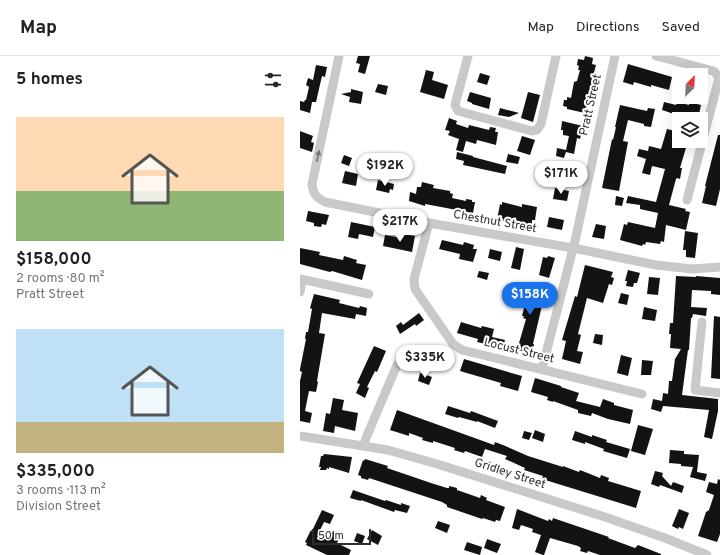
<!DOCTYPE html>
<meta charset="utf-8">
<style>
body{margin:0;font-family:Overpass,sans-serif;background:#f2f2f2;color:#222;height:100vh;display:flex;flex-direction:column;font-size:15px;white-space:nowrap}
*{box-sizing:border-box;margin:0}
p{font-size:13px;color:#767676}
.icon{flex:none;width:22px;height:22px;fill:none;stroke:currentColor;stroke-width:2;stroke-linecap:round;stroke-linejoin:round}
.map{position:relative;flex:1;overflow:hidden}
.side{display:flex;flex-direction:column;background:#fff;width:300px}
.side>*{flex:none}
.needle{width:26px;rotate:24deg}
.fabs{position:absolute;left:372px;top:12px;display:grid;gap:8px}
.fabs a{display:grid;place-items:center;width:36px;height:36px;border-radius:0px;background:#fff;box-shadow:0 4px 16px #0002;font-size:20px}
.scale{position:absolute;left:12px;bottom:10px;width:59px;box-sizing:border-box;padding-left:4px;border:2px solid #2c2c2c;border-top:0;font-size:11px;line-height:14px;white-space:nowrap;color:#2c2c2c;-webkit-text-stroke:3px #fff;paint-order:stroke}
.price{position:absolute;translate:-50% -34px;padding:0 9px;border-radius:14px;background:#fff;color:#222;font-size:13px;line-height:26px;filter:drop-shadow(0 1px 2px #0008)}
.price::after{content:'';position:absolute;left:50%;top:24px;width:12px;height:9px;margin-left:-6px;background:inherit;clip-path:polygon(0 0,100% 0,50% 100%)}
.price.on{background:#1a73e8;color:#fff}
ul{padding:0;list-style:none}
li{display:grid;align-content:center;gap:8px;height:212px;padding:0 16px}
li span{display:grid;place-items:center;height:124px;border-radius:0px;color:#555}
li>.icon{margin-inline-start:auto}
span .icon{width:72px;height:72px;fill:#fffc;stroke-width:1}
li b{font-size:17px}
h2{display:flex;justify-content:space-between;align-items:center;height:48px;padding:0 16px;font-size:17px}
header{display:flex;align-items:center;gap:24px;box-sizing:border-box;height:56px;padding:0 20px;background:#fff;border-bottom:1px solid #e0e0e0}
header strong{font-size:19px}
nav{display:flex;gap:22px;margin-inline-start:auto;font-size:14px}
main{display:flex;flex:1;min-height:0}
.map>svg:first-child{display:block}
.building{fill:#131313}
.lines{fill:none;stroke-linecap:round;stroke-linejoin:round}
.minor{stroke:#c9c9c9;stroke-width:9}
.oneway{fill:#737373}
.labels{text-anchor:middle;dominant-baseline:central;stroke-width:4;stroke-linejoin:round;paint-order:stroke}
.street-label{font-size:12px;fill:#2c2c2c;stroke:#fff}
</style>
<header>
<strong>Map</strong>
<nav><a>Map</a><a>Directions</a><a>Saved</a></nav>
</header>
<main>
<section class="side">
<h2>5 homes<svg class="icon" aria-label="filters" viewBox="0 0 24 24"><path d="M4 7h16M4 17h16"/><circle cx="9" cy="7" r="2"/><circle cx="15" cy="17" r="2"/></svg></h2>
<ul>
<li><span style="background:linear-gradient(#ffd9b3 60%,#8fb573 0)"><svg class="icon" aria-label="home" viewBox="0 0 24 24"><path d="M3 11l9-7 9 7M6 9v11h12V9"/></svg></span><div><b>$158,000</b><p>2 rooms · 80 m²</p><p>Pratt Street</p></div></li>
<li><span style="background:linear-gradient(#bfe0f5 75%,#c2b280 0)"><svg class="icon" aria-label="home" viewBox="0 0 24 24"><path d="M3 11l9-7 9 7M6 9v11h12V9"/></svg></span><div><b>$335,000</b><p>3 rooms · 113 m²</p><p>Division Street</p></div></li>
</ul>
</section>
<div class="map">
<svg width="420" height="499" viewBox="0 0 420 499">
<rect width="100%" height="100%" fill="#fff"/>
<path class="building" d="M 58,0 L 70,0 L 65,18 L 58,16 L 60,8 L 56,7 Z
M 285,0 L 293,2 L 292,8 L 296,9 L 291,28 L 294,29 L 291,41 L 289,40 L 285,57 L 267,53 L 267,51 L 263,50 L 264,44 L 267,44 L 267,41 L 271,42 L 274,26 L 277,25 L 280,14 L 278,14 L 279,10 L 277,9 L 278,3 L 284,4 Z
M 328,8 L 372,21 L 369,34 L 351,29 L 351,31 L 334,26 L 333,29 L 323,26 Z
M 16,9 L 27,11 L 25,21 L 22,20 L 16,46 L 12,46 L 10,57 L 0,54 L 0,45 L 4,46 L 5,44 L 6,44 L 9,31 L 6,29 L 8,22 L 13,24 Z
M 126,14 L 134,16 L 132,24 L 148,29 L 144,43 L 120,36 Z
M 180,17 L 190,20 L 187,29 L 177,26 Z
M 78,28 L 88,30 L 86,39 L 75,36 Z
M 51,33 L 63,36 L 61,48 L 49,46 L 50,41 L 41,38 L 51,36 Z
M 170,36 L 191,42 L 189,53 L 172,48 L 172,47 L 167,45 Z
M 228,36 L 240,39 L 233,66 L 221,62 Z
M 364,46 L 376,49 L 377,46 L 389,49 L 389,46 L 401,49 L 398,63 L 373,62 L 374,58 L 362,54 Z
M 320,49 L 347,55 L 348,52 L 355,53 L 351,71 L 344,70 L 344,68 L 328,64 L 323,85 L 328,86 L 319,135 L 302,132 L 312,83 L 313,84 L 316,71 L 315,71 Z
M 200,52 L 219,57 L 209,61 L 198,59 Z
M 149,62 L 157,65 L 156,68 L 168,72 L 169,69 L 189,74 L 190,71 L 196,72 L 195,76 L 198,76 L 196,89 L 177,84 L 176,88 L 166,85 L 163,96 L 156,94 L 159,83 L 148,79 L 150,75 L 145,74 Z
M 262,65 L 283,70 L 280,83 L 277,82 L 274,98 L 266,96 L 264,102 L 256,100 L 257,92 L 266,94 L 269,80 L 263,79 L 263,74 L 261,74 Z
M 367,73 L 379,76 L 379,85 L 388,85 L 380,112 L 382,112 L 380,123 L 377,122 L 376,123 L 369,149 L 386,153 L 385,155 L 390,156 L 386,174 L 366,169 L 364,186 L 361,185 L 360,188 L 346,186 L 345,189 L 343,188 L 342,190 L 320,184 L 324,168 L 327,169 L 328,166 L 355,172 L 358,157 L 340,153 L 340,149 L 326,147 L 328,140 L 356,146 L 365,113 L 352,110 L 350,119 L 342,117 L 346,103 L 337,100 L 339,93 L 348,95 L 349,90 L 361,93 Z
M 0,75 L 13,80 L 11,86 L 14,87 L 12,96 L 0,92 Z
M 418,79 L 420,79 L 420,133 L 416,150 L 402,147 L 406,130 L 405,130 Z
M 222,80 L 235,84 L 230,99 L 217,95 Z
M 157,96 L 173,100 L 173,101 L 207,110 L 205,118 L 163,109 L 164,105 L 156,103 Z
M 208,98 L 220,101 L 218,108 L 206,106 Z
M 44,99 L 52,102 L 49,110 L 41,107 Z
M 259,109 L 275,112 L 274,123 L 258,120 Z
M 45,115 L 58,118 L 56,130 L 42,127 Z
M 78,124 L 94,128 L 93,134 L 90,133 L 89,137 L 76,134 Z
M 122,126 L 134,129 L 133,132 L 150,135 L 150,137 L 153,138 L 152,142 L 166,145 L 166,143 L 172,144 L 172,146 L 175,146 L 173,157 L 125,148 L 125,150 L 109,145 L 110,136 L 116,138 L 117,131 L 121,131 Z
M 255,132 L 269,135 L 267,145 L 253,143 Z
M 316,140 L 324,142 L 322,150 L 315,149 Z
M 202,146 L 222,151 L 222,148 L 237,151 L 235,164 L 232,164 L 232,169 L 210,164 L 207,164 L 207,166 L 197,164 L 200,148 L 202,149 Z
M 8,155 L 29,159 L 26,169 L 22,168 L 21,171 L 14,170 L 14,167 L 6,165 Z
M 249,161 L 264,164 L 262,174 L 247,171 Z
M 51,166 L 75,171 L 73,181 L 59,178 L 58,183 L 48,181 Z
M 296,168 L 306,170 L 304,183 L 292,181 Z
M 385,175 L 398,177 L 395,202 L 386,201 L 386,194 L 383,194 Z
M 103,178 L 115,180 L 112,196 L 83,190 L 85,179 L 102,182 Z
M 142,184 L 163,189 L 164,186 L 174,189 L 173,193 L 177,193 L 173,206 L 159,203 L 160,198 L 139,193 Z
M 216,191 L 224,193 L 220,214 L 211,212 Z
M 0,192 L 20,196 L 19,199 L 43,204 L 44,200 L 57,204 L 56,207 L 66,209 L 62,224 L 32,215 L 30,216 L 0,208 Z
M 190,193 L 202,196 L 200,205 L 188,202 Z
M 248,200 L 255,202 L 249,222 L 239,219 L 243,201 L 247,202 Z
M 285,209 L 313,216 L 311,221 L 314,222 L 312,229 L 309,228 L 303,247 L 287,242 L 278,278 L 281,279 L 277,295 L 283,296 L 280,308 L 262,303 L 266,285 L 262,284 L 275,240 L 277,241 Z
M 328,214 L 340,217 L 337,227 L 334,227 L 333,231 L 326,230 L 327,225 L 325,225 Z
M 179,215 L 189,217 L 187,224 L 177,221 Z
M 376,220 L 396,221 L 396,220 L 420,222 L 420,239 L 411,238 L 411,235 L 392,234 L 391,251 L 407,252 L 406,260 L 393,258 L 392,262 L 391,262 L 389,294 L 388,294 L 382,339 L 418,343 L 418,355 L 412,383 L 404,381 L 409,354 L 363,350 L 361,356 L 351,353 L 353,343 L 362,345 L 363,337 L 368,338 L 369,325 L 372,325 L 375,303 L 381,293 L 370,292 L 371,278 L 369,278 L 370,267 L 373,267 Z
M 349,221 L 360,222 L 358,239 L 347,238 Z
M 217,226 L 241,231 L 239,240 L 244,241 L 233,288 L 234,288 L 232,297 L 217,294 L 226,263 L 223,262 L 224,260 L 222,260 L 226,244 L 225,243 L 227,236 L 215,234 Z
M 321,237 L 329,239 L 327,249 L 318,247 Z
M 14,238 L 40,244 L 39,247 L 59,252 L 60,250 L 67,252 L 66,260 L 56,258 L 55,263 L 22,257 L 19,277 L 25,278 L 17,325 L 18,326 L 16,336 L 9,335 L 5,355 L 12,357 L 10,367 L 0,365 L 0,325 L 2,316 L 0,315 L 0,313 L 6,283 L 5,283 L 6,276 L 8,276 L 12,253 L 10,252 Z
M 344,251 L 357,254 L 355,265 L 342,263 Z
M 119,257 L 124,264 L 116,270 L 115,268 L 100,278 L 96,270 L 101,266 L 103,269 Z
M 414,260 L 420,261 L 420,323 L 411,322 Z
M 161,266 L 181,272 L 182,270 L 194,273 L 192,281 L 205,284 L 203,292 L 177,286 L 178,283 L 157,277 Z
M 295,278 L 303,279 L 302,289 L 293,287 Z
M 74,290 L 86,295 L 77,316 L 75,315 L 67,331 L 69,332 L 65,342 L 56,337 L 60,328 L 57,327 Z
M 136,293 L 144,299 L 142,307 L 140,305 L 135,311 L 127,305 Z
M 321,299 L 332,302 L 328,320 L 317,317 Z
M 164,303 L 222,320 L 218,335 L 200,330 L 201,327 L 160,315 Z
M 342,304 L 353,305 L 351,319 L 341,319 Z
M 120,317 L 132,321 L 129,329 L 118,325 Z
M 235,322 L 261,330 L 261,331 L 279,337 L 276,345 L 300,351 L 303,343 L 314,347 L 314,349 L 333,354 L 330,368 L 308,363 L 292,357 L 291,360 L 278,357 L 278,354 L 253,345 L 253,346 L 247,344 L 248,341 L 231,336 Z
M 33,342 L 44,344 L 42,354 L 58,357 L 55,375 L 35,370 L 34,377 L 23,375 L 26,357 L 30,358 Z
M 148,350 L 170,357 L 171,355 L 198,365 L 195,372 L 177,365 L 177,366 L 159,361 L 158,362 L 145,358 Z
M 97,354 L 194,389 L 195,386 L 203,389 L 228,400 L 263,411 L 263,410 L 279,416 L 280,414 L 300,422 L 301,419 L 309,422 L 308,425 L 341,435 L 336,452 L 242,423 L 243,420 L 224,414 L 225,412 L 205,403 L 207,400 L 185,393 L 182,401 L 165,395 L 164,397 L 154,394 L 155,392 L 133,385 L 133,387 L 122,384 L 123,382 L 109,377 L 109,380 L 90,374 Z
M 338,369 L 353,373 L 345,399 L 331,395 Z
M 235,374 L 245,378 L 243,386 L 232,382 Z
M 224,375 L 232,377 L 229,384 L 222,382 Z
M 275,375 L 292,381 L 292,379 L 307,384 L 306,386 L 330,393 L 327,402 L 303,395 L 304,393 L 285,386 L 285,388 L 272,384 Z
M 370,394 L 384,395 L 384,398 L 399,399 L 397,416 L 407,418 L 405,425 L 390,421 L 393,411 L 381,410 L 381,408 L 369,407 Z
M 24,398 L 52,401 L 49,417 L 29,411 L 29,413 L 27,412 L 26,414 L 20,414 L 21,411 L 19,411 L 21,400 L 23,400 Z
M 65,403 L 88,410 L 87,412 L 131,427 L 147,432 L 149,432 L 149,430 L 157,432 L 157,434 L 180,442 L 181,439 L 187,442 L 186,444 L 205,451 L 200,465 L 196,464 L 195,466 L 183,462 L 182,463 L 147,451 L 147,449 L 142,446 L 69,422 L 68,424 L 61,422 L 61,420 L 58,419 L 63,404 L 64,405 Z
M 355,415 L 363,417 L 362,420 L 371,430 L 373,426 L 384,430 L 382,437 L 360,429 L 359,431 L 351,428 Z
M 418,423 L 420,424 L 420,478 L 417,486 L 398,480 L 406,456 L 409,454 L 414,439 L 406,436 L 409,426 L 417,428 Z
M 53,434 L 85,445 L 86,444 L 101,449 L 101,447 L 110,450 L 107,457 L 95,454 L 94,456 L 61,444 L 61,445 L 50,442 Z
M 217,453 L 248,465 L 249,463 L 252,465 L 253,462 L 309,481 L 308,482 L 335,492 L 338,489 L 361,498 L 361,499 L 300,499 L 288,495 L 287,497 L 280,495 L 281,492 L 278,490 L 250,482 L 244,499 L 243,499 L 235,496 L 241,479 L 232,476 L 233,473 L 221,469 L 219,474 L 212,472 Z
M 379,453 L 389,457 L 383,473 L 379,471 L 378,473 L 372,470 Z
M 22,454 L 34,459 L 30,468 L 24,466 L 18,478 L 29,483 L 33,475 L 41,479 L 37,487 L 51,494 L 49,499 L 27,499 L 6,489 L 7,487 L 5,486 L 11,474 L 12,475 Z
M 138,465 L 150,469 L 147,477 L 135,472 Z
M 72,474 L 82,480 L 78,489 L 67,483 Z
M 57,477 L 65,480 L 62,488 L 54,485 Z
M 187,483 L 201,488 L 197,497 L 184,492 Z
M 167,486 L 182,491 L 180,499 L 164,494 Z"/>
<g class="lines">
<path class="minor" d="M 39,0 L 12,128 C 13,138 16,141 25,146 L 129,167 L 273,192 L 356,209 L 392,213 L 420,211
M 168,0 L 156,45 L 155,49 L 158,55 L 232,75 L 237,74 L 241,68 L 256,0
M 356,0 L 410,14 L 415,16 L 419,22 L 387,144
M 129,167 L 114,223 L 115,233 L 153,288 L 162,294 L 342,338
M 0,223 L 69,238
M 0,236 L 2,224
M 402,266 L 395,334 L 420,337
M 242,313 L 275,185 L 315,0
M 0,380 L 88,394 L 137,408 L 305,461 L 365,482 L 407,499
M 64,390 L 66,382 L 97,309"/>
</g>
<defs><path id="oneway-solid" d="M-6-.8H1V-3.2L6.5 0L1 3.2V.8H-6Z"/></defs>
<use class="oneway" href="#oneway-solid" transform="translate(18 100) rotate(-78)"/>
<g class="labels">
<g class="street-label">
<text transform="translate(291 49) rotate(-77)">Pratt Street</text>
<text transform="translate(195 166) rotate(10)">Chestnut Street</text>
<text transform="translate(219 295) rotate(14)">Locust Street</text>
<text transform="translate(210 418) rotate(18)">Gridley Street</text>
</g>
</g>
</svg>
<div class="fabs">
<a><svg class="needle" viewBox="-14 -14 28 28"><path d="M0-13l5 13h-10z" fill="#e53935"/><path d="M0 13l5-13h-10z" fill="#767676"/></svg></a>
<a><svg class="icon" aria-label="layers" viewBox="0 0 24 24"><path d="M12 4l9 5-9 5-9-5zM3 14l9 5 9-5"/></svg></a>
</div>
<div class="scale">50 m</div>
<b class="price" style="left:85px;top:131px">$192K</b>
<b class="price" style="left:261px;top:139px">$171K</b>
<b class="price" style="left:100px;top:187px">$217K</b>
<b class="price on" style="left:230px;top:260px">$158K</b>
<b class="price" style="left:125px;top:323px">$335K</b>
</div>
</main>
